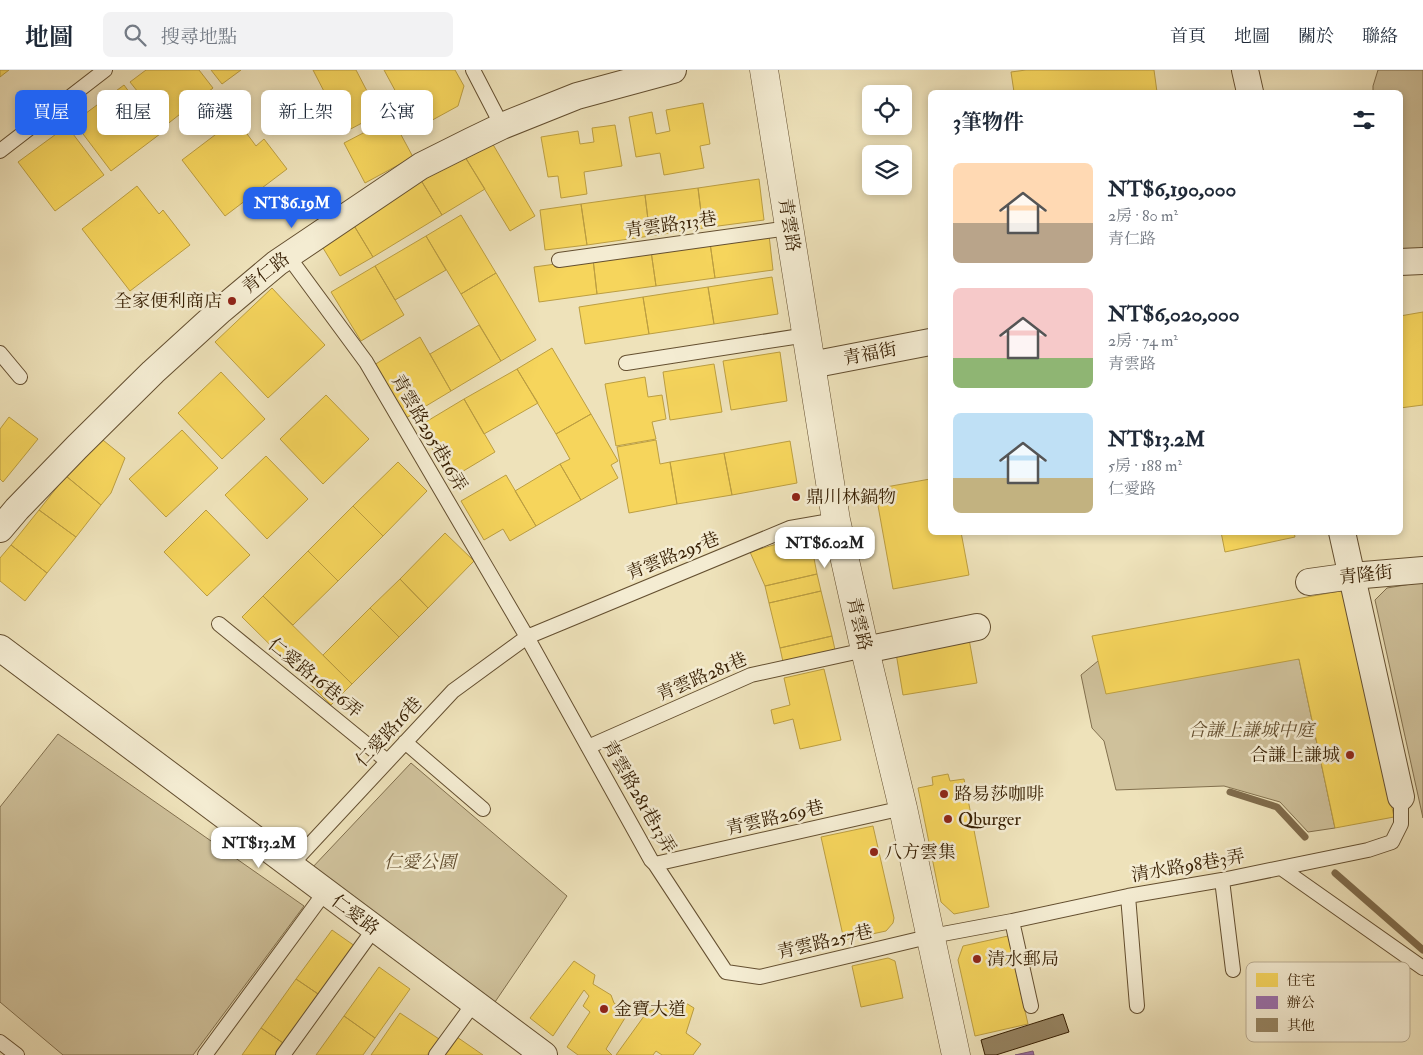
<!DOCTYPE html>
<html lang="zh-TW">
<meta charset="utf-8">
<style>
body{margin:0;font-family:"IM FELL Double Pica","Noto Serif TC",serif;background:#f2f2f3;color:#1f2937;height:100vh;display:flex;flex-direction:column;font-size:19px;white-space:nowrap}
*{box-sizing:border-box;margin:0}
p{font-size:16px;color:#747a83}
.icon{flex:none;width:28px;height:28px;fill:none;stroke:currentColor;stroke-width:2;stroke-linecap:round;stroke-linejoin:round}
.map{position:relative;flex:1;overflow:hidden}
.panel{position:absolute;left:928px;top:20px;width:475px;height:445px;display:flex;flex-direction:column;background:#fff;border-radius:8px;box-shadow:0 2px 8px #0003}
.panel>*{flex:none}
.banner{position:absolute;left:15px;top:20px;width:475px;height:45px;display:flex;gap:10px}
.buttons{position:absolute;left:862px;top:15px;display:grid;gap:10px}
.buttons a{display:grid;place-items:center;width:50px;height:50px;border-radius:8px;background:#fff;box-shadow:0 2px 8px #0003;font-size:25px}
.price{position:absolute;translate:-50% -42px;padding:0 11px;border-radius:10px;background:#fff;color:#222;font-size:16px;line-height:32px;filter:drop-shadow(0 1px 2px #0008)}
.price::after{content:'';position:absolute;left:50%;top:30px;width:15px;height:11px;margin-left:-8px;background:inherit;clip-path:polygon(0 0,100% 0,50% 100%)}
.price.selected{background:#2563eb;color:#fff}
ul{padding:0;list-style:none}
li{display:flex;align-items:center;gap:15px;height:125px;padding:0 25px}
li span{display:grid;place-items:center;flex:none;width:140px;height:100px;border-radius:8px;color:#555}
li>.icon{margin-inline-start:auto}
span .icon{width:60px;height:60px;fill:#fffc;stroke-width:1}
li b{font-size:21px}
h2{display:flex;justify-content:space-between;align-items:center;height:60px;padding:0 25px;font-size:21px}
.tag{padding:0 18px;border-radius:8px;background:#fff;box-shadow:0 2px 8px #0003;font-size:18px;line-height:45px}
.tag.selected{background:#2563eb;color:#fff}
header{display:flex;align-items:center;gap:30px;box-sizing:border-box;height:70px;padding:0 25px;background:#fff;border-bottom:1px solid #e0e1e3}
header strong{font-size:24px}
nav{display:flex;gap:28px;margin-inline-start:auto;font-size:18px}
.search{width:350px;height:45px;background:#f2f2f3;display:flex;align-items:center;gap:12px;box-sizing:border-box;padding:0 18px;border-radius:8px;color:#747a83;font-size:19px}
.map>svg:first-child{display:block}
.green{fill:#cfc19b;stroke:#82704e}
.homes{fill:#f6d55c;stroke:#bc9e41}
.offices{fill:#9970ab;stroke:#7b5778}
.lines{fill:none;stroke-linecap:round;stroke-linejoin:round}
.stream{stroke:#7f6b4b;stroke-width:7}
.building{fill:#968462;stroke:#361e02}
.service-casing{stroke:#644f30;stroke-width:16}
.minor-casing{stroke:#644f30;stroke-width:28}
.tertiary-casing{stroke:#644f30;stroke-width:29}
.service{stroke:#f4ecd2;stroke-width:14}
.minor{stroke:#f4ecd2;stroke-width:26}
.tertiary{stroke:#f4ecd2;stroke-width:28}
.poi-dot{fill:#8f2418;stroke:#f4ecd2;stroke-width:2}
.labels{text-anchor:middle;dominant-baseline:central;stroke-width:5;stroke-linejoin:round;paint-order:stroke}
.street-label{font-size:18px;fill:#361e02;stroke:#f4ecd2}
.poi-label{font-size:18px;fill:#361e02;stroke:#f4ecd2;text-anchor:start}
.park-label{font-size:18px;font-style:italic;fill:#644f30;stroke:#f4ecd2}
.key{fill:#f4ecd2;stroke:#bbae94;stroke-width:1}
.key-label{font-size:14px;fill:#361e02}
</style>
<header>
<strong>地圖</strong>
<div class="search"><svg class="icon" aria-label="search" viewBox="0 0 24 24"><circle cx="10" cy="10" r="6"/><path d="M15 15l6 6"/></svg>搜尋地點</div>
<nav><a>首頁</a><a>地圖</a><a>關於</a><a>聯絡</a></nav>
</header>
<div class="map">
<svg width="1423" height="985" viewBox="0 0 1423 985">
<rect width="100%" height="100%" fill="#eee2ba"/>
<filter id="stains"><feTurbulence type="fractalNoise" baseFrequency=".004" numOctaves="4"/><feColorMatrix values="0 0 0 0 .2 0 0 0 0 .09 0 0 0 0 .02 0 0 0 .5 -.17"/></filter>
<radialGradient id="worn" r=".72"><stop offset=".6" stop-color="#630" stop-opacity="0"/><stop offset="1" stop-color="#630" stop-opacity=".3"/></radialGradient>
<path class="green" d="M 1378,0 L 1423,0 L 1423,181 L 1400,183 L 1400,22 L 1373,22 L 1373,16 Z
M 1423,512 L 1423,748 L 1375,530 L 1387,518 Z
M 1299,589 L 1335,758 L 1308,762 L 1280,732 L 1224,716 L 1116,720 L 1104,671 L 1092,658 L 1081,605 L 1098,591 Z
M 58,664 L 304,836 L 193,985 L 63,985 L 0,932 L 0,737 Z
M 411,693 L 567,826 L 495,932 L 311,799 Z"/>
<path class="homes" d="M 0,0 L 9,0 L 0,7 Z
M 146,0 L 199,0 L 213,18 L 165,56 L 130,12 Z
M 211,0 L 241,0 L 222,14 Z
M 313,0 L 356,0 L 379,44 L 345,62 Z
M 384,0 L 455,0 L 464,16 L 458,36 L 416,59 Z
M 1026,0 L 1154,0 L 1157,22 L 1014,22 L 1011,2 Z
M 124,15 L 160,64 L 111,101 L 74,52 Z
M 703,33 L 710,74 L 700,76 L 704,98 L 664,105 L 660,83 L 636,87 L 629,47 L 652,42 L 656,64 L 670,61 L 666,40 Z
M 392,48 L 413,87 L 365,113 L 344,73 Z
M 236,49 L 256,76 L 264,69 L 287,99 L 225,146 L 182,90 Z
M 615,55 L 622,96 L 584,102 L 587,124 L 561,128 L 558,106 L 548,107 L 541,67 L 578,61 L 580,74 L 594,72 L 592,58 Z
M 67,56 L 104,105 L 55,141 L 18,92 Z
M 488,66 L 535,146 L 510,161 L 462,82 Z
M 462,82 L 485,119 L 442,145 L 419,107 Z
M 419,107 L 442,145 L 373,187 L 350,149 Z
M 759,109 L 764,150 L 703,158 L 698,118 Z
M 137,116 L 159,144 L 163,140 L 190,175 L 130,221 L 82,159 Z
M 698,118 L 703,158 L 650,166 L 645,125 Z
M 645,125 L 650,166 L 587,175 L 581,134 Z
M 581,134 L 587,175 L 545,180 L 540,140 Z
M 461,145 L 496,203 L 461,224 L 426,166 Z
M 350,149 L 373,187 L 340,206 L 317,168 Z
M 769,165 L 773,200 L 715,208 L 710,173 Z
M 426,166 L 446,200 L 395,230 L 375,196 Z
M 710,173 L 715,208 L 656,216 L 651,181 Z
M 651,181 L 656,216 L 597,224 L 593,189 Z
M 593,189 L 597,224 L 539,232 L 534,197 Z
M 375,196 L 404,245 L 361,271 L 331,222 Z
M 496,203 L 536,270 L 501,291 L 461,224 Z
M 772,207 L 778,244 L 714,254 L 708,217 Z
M 708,217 L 714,254 L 649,264 L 643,227 Z
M 272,218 L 325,275 L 268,328 L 215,272 Z
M 643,227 L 649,264 L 585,274 L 579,237 Z
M 1423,242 L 1423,335 L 1400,338 L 1400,246 Z
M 479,255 L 501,291 L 451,321 L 430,284 Z
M 420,267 L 451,321 L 406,348 L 374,295 Z
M 552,278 L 591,344 L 556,364 L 517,299 Z
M 780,282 L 787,331 L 731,340 L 723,291 Z
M 714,294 L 722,342 L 670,350 L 663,302 Z
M 517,299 L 538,333 L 484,364 L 464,329 Z
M 221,302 L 265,349 L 222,389 L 178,343 Z
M 645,307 L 648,327 L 662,325 L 666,349 L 652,352 L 656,369 L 616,376 L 605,314 Z
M 326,325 L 369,369 L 323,414 L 280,369 Z
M 464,329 L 495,382 L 450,409 L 419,356 Z
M 591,344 L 618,391 L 611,395 L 618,408 L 581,430 L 560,394 L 570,389 L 556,364 Z
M 9,347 L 38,369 L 3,412 L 0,409 L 0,359 Z
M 182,360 L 218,398 L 166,447 L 129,409 Z
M 98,366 L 125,388 L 111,423 L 101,435 L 66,406 Z
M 656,370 L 660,394 L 670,392 L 677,434 L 629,443 L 617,377 Z
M 790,371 L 797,413 L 732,425 L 724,383 Z
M 724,383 L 732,425 L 677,434 L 670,392 Z
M 266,386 L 308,429 L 267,469 L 225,425 Z
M 398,392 L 427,421 L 383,466 L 353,436 Z
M 560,394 L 581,430 L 536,456 L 515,421 Z
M 506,405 L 536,456 L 510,471 L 503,459 L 484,470 L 461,431 Z
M 66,406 L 101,435 L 76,467 L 39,440 Z
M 930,409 L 930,462 L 961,462 L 969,505 L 893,519 L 875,419 Z
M 353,436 L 383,466 L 338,511 L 308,481 Z
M 39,440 L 76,467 L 47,503 L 11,475 Z
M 206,440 L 250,485 L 207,526 L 164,482 Z
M 1221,462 L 1294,462 L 1295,467 L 1225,482 Z
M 445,463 L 474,491 L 428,538 L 400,509 Z
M 797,468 L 812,478 L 817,504 L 765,516 L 750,482 Z
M 11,475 L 47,503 L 25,531 L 0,511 L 0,488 Z
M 308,481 L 338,511 L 293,555 L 263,526 Z
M 817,504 L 821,521 L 769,533 L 765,516 Z
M 400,509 L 428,538 L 399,567 L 370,538 Z
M 1346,520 L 1394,747 L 1335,758 L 1299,589 L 1106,624 L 1092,566 Z
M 821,521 L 832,566 L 780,578 L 769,533 Z
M 263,526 L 352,614 L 331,635 L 242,547 Z
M 370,538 L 399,567 L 352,614 L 323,585 Z
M 967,558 L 977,613 L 903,625 L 894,571 Z
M 832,566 L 837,589 L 785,601 L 780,578 Z
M 824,599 L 841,670 L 800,679 L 793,649 L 774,654 L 771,640 L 790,635 L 784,608 Z
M 948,704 L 950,711 L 964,709 L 989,837 L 954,844 L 941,832 L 918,718 L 933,715 L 932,707 Z
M 873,756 L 894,848 L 893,853 L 886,861 L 844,870 L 821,767 Z
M 332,860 L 362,881 L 327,930 L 296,909 Z
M 1008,866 L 1028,954 L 975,966 L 958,890 L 963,876 Z
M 888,888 L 895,891 L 903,928 L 861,937 L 852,896 Z
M 574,891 L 595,905 L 593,914 L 611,925 L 614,933 L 628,943 L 606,979 L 612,985 L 578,985 L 567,977 L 590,942 L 583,936 L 589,926 L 584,920 L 553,966 L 530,948 Z
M 379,897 L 410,919 L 375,968 L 344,946 Z
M 296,909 L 327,930 L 292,979 L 261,958 Z
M 681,930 L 694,938 L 686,963 L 701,974 L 693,985 L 662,985 L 656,981 L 653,985 L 616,985 L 647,942 Z
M 400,943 L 439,969 L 427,985 L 371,985 Z
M 344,946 L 375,968 L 363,985 L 316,985 Z
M 261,958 L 292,979 L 288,985 L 242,985 Z
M 454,965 L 483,985 L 441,985 Z"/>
<path class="offices" d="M 1033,981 L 1034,985 L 1015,985 Z"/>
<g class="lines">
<path class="stream" d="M 1230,722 L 1277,737 L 1305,767
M 1335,803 L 1423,880"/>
</g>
<path class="building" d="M 1063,944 L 1069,962 L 996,985 L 985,985 L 981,970 Z"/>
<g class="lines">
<g class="service-casing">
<path id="service" d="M 473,0 L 502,56
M 0,81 L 105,0
M 288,186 L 366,292 L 527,567 L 651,790 L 655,794 L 726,902 L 760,907 L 932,866 L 1012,851 L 1128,826 L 1222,810 L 1368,780 L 1392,772 L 1401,754 L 1401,727
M 559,190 L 789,158
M 0,283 L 20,307
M 626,293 L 807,265
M 219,554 L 387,691
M 405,672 L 483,739
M 588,677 L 751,605 L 865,580
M 655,794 L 903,738
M 290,796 L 453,621 L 527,567 L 790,458 L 836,450
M 1281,798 L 1423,898
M 1222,810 L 1233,900
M 1128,826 L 1137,936
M 1012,851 L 1031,936
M 0,972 L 17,985
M 205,985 L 325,822
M 283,985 L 374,859
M 436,985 L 474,933"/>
</g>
<g class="minor-casing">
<path id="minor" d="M 1245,0 L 1250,22
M 1400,192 L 1423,191
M 811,295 L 930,272
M 0,459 L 17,439 L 77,377 L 153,302 L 221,240 L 277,193 L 421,96 L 471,71 L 502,56 L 577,26 L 673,0
M 1342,462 L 1401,727
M 1309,512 L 1352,506 L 1423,500
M 0,578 L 544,985
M 865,580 L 977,557"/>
</g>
<g class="tertiary-casing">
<path id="tertiary" d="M 764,0 L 836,450 L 865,580 L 903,738 L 956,985"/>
</g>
<use href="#service" class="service"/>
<use href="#minor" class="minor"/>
<use href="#tertiary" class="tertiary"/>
</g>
<g class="poi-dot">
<circle cx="232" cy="231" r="5"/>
<circle cx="796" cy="427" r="5"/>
<circle cx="1350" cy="685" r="5"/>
<circle cx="944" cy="724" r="5"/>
<circle cx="948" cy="749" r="5"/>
<circle cx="874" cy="782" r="5"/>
<circle cx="977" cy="889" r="5"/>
<circle cx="604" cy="939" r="5"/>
</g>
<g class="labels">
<g class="street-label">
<text transform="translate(671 155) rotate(-8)">青雲路313巷</text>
<text transform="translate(789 155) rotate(81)">青雲路</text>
<text transform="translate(266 203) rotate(-38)">青仁路</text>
<text transform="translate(870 284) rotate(-11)">青福街</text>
<text transform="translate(429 363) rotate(60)">青雲路295巷16弄</text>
<text transform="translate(673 486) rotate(-22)">青雲路295巷</text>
<text transform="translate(1366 505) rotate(-6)">青隆街</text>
<text transform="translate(859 554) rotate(77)">青雲路</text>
<text transform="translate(702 607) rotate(-23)">青雲路281巷</text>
<text transform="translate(315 608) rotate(39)">仁愛路16巷6弄</text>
<text transform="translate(389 662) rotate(-47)">仁愛路16巷</text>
<text transform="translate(639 727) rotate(60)">青雲路281巷13弄</text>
<text transform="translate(775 748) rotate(-13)">青雲路269巷</text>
<text transform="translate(1188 796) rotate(-10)">清水路98巷3弄</text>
<text transform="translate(355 845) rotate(37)">仁愛路</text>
<text transform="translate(825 872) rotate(-13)">青雲路257巷</text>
</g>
<g class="poi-label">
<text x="222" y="231" text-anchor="end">全家便利商店</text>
<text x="806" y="427">鼎川林鍋物</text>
<text x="1340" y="685" text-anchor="end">合謙上謙城</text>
<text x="954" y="724">路易莎咖啡</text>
<text x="958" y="749">Qburger</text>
<text x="884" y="782">八方雲集</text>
<text x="987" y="889">清水郵局</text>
<text x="614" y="939">金寶大道</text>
</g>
<g class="park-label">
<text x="1251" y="660">合謙上謙城中庭</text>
<text x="420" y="792">仁愛公園</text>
</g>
</g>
<rect x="1246" y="892" width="164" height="80" rx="8" class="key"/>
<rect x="1256" y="903" width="22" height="14" fill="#f6d55c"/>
<rect x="1256" y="926" width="22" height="13" fill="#9970ab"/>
<rect x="1256" y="948" width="22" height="14" fill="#968462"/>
<g class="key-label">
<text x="1287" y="915">住宅</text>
<text x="1287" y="937">辦公</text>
<text x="1287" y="960">其他</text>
</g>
<rect width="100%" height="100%" filter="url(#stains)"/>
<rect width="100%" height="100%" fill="url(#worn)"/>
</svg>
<div class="buttons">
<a><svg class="icon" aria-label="locate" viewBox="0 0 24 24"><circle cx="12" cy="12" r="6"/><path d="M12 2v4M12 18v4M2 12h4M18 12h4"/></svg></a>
<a><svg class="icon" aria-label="layers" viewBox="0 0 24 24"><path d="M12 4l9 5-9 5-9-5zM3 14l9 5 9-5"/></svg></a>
</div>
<b class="price selected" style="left:292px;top:159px">NT$6.19M</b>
<b class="price" style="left:825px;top:499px">NT$6.02M</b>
<b class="price" style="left:259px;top:799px">NT$13.2M</b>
<div class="banner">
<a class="tag selected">買屋</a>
<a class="tag">租屋</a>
<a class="tag">篩選</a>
<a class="tag">新上架</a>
<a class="tag">公寓</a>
</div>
<section class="panel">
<h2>3筆物件<svg class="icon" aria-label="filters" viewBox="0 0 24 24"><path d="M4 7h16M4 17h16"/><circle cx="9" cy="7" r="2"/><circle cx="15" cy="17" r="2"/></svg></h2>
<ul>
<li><span style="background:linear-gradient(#ffd9b3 60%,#b9a48a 0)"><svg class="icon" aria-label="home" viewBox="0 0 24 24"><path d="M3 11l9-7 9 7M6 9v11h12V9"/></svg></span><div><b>NT$6,190,000</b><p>2房 · 80 m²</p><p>青仁路</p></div></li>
<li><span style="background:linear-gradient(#f6c9c9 70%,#8fb573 0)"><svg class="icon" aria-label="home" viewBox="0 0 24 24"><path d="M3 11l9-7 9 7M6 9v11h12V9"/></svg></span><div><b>NT$6,020,000</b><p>2房 · 74 m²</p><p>青雲路</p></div></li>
<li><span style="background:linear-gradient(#bfe0f5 65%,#c2b280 0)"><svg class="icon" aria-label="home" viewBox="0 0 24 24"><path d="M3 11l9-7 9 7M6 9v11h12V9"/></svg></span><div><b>NT$13.2M</b><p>5房 · 188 m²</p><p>仁愛路</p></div></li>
</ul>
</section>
</div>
